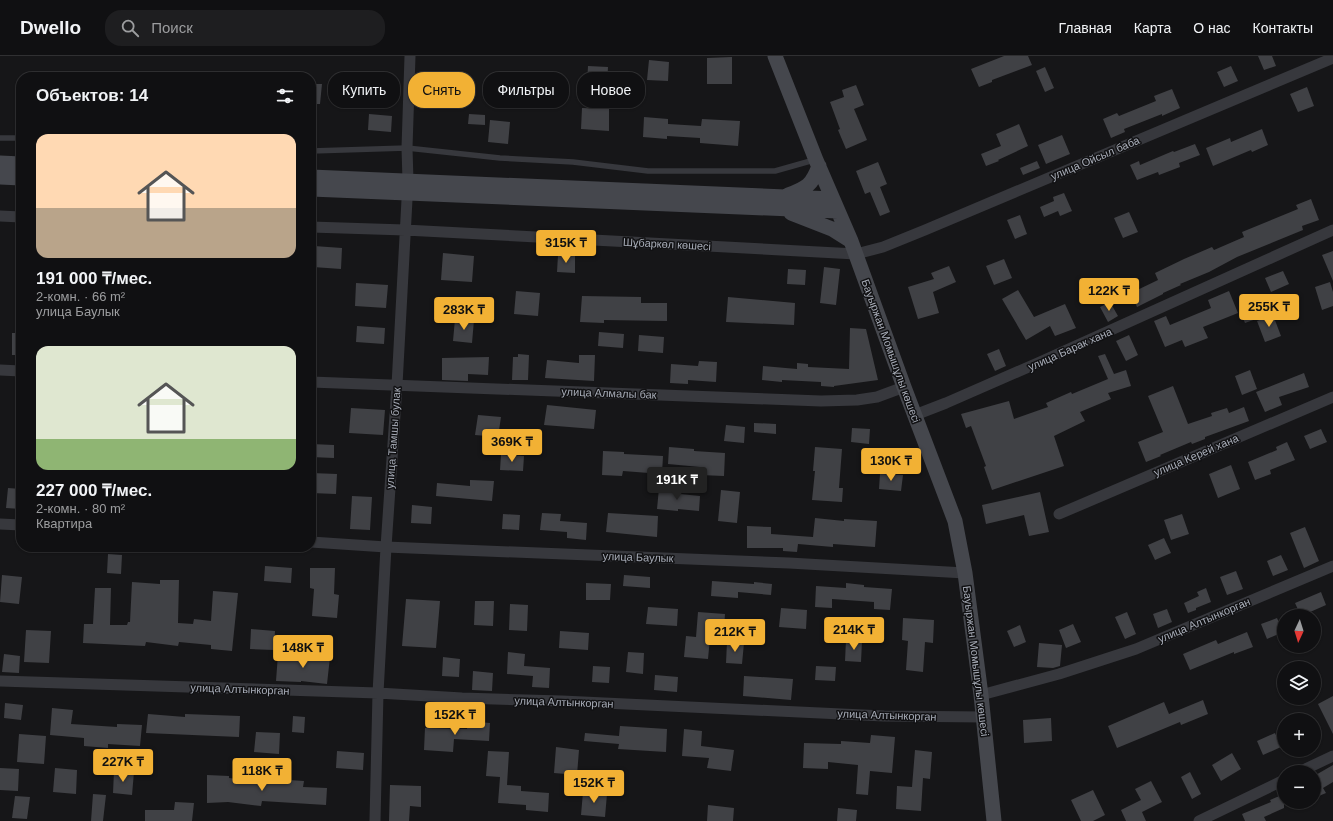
<!DOCTYPE html>
<html lang="ru">
<meta charset="utf-8">
<style>
body{margin:0;font-family:Helvetica,sans-serif;background:#1e1e20;color:#f1f3f6;height:100vh;display:flex;flex-direction:column;font-size:15px;white-space:nowrap}
*{box-sizing:border-box;margin:0}
p{font-size:13px;color:#9c9d9f}
.icon{flex:none;width:22px;height:22px;fill:none;stroke:currentColor;stroke-width:2;stroke-linecap:round;stroke-linejoin:round}
.map{position:relative;flex:1;overflow:hidden}
.drawer{position:absolute;left:16px;top:16px;width:300px;height:480px;display:flex;flex-direction:column;background:#101012;border-radius:16px;box-shadow:0 1px 3px #0004,0 0 0 1px #303032}
.drawer>*{flex:none}
.hud{position:absolute;left:328px;top:16px;width:380px;height:36px;display:flex;gap:8px}
.needle{width:26px;rotate:184deg}
.fabs{position:absolute;left:1277px;top:553px;display:grid;gap:8px}
.fabs a{display:grid;place-items:center;width:44px;height:44px;border-radius:50%;background:#101012;box-shadow:0 1px 3px #0004,0 0 0 1px #303032;font-size:20px}
.price{position:absolute;translate:-50% -34px;padding:0 9px;border-radius:4px;background:#f2b134;color:#111;font-size:13px;line-height:26px;filter:drop-shadow(0 1px 2px #0008)}
.price::after{content:'';position:absolute;left:50%;top:24px;width:12px;height:9px;margin-left:-6px;background:inherit;clip-path:polygon(0 0,100% 0,50% 100%)}
.price.on{background:#222;color:#fff}
ul{padding:0;list-style:none}
li{display:grid;align-content:center;gap:8px;height:212px;padding:0 20px}
li span{display:grid;place-items:center;height:124px;border-radius:12px;color:#555}
li>.icon{margin-inline-start:auto}
span .icon{width:72px;height:72px;fill:#fffc;stroke-width:1}
li b{font-size:17px}
h2{display:flex;justify-content:space-between;align-items:center;height:48px;padding:0 20px;font-size:17px}
.tag{padding:0 14px;border-radius:16px;background:#101012;box-shadow:0 1px 3px #0004,0 0 0 1px #303032;font-size:14px;line-height:36px}
.tag.on{background:#f2b134;color:#111}
header{display:flex;align-items:center;gap:24px;box-sizing:border-box;height:56px;padding:0 20px;background:#101012;border-bottom:1px solid #303032}
header strong{font-size:19px}
nav{display:flex;gap:22px;margin-inline-start:auto;font-size:14px}
.search{width:280px;height:36px;background:#1e1e20;display:flex;align-items:center;gap:10px;box-sizing:border-box;padding:0 14px;border-radius:16px;color:#9c9d9f;font-size:15px}
.map>svg:first-child{display:block}
.building{fill:#404145}
.lines{fill:none;stroke-linecap:round;stroke-linejoin:round}
.lane{stroke:#37383d;stroke-width:5.5}
.street{stroke:#37383d;stroke-width:11}
.secondary{stroke:#45474d;stroke-width:15}
.labels{text-anchor:middle;dominant-baseline:central;stroke-width:3;stroke-linejoin:round;paint-order:stroke}
.street-label{font-size:11px;fill:#a8adb8;stroke:#111113}
</style>
<header>
<strong>Dwello</strong>
<div class="search"><svg class="icon" aria-label="search" viewBox="0 0 24 24"><circle cx="10" cy="10" r="6"/><path d="M15 15l6 6"/></svg>Поиск</div>
<nav><a>Главная</a><a>Карта</a><a>О нас</a><a>Контакты</a></nav>
</header>
<div class="map">
<svg width="1333" height="765" viewBox="0 0 1333 765">
<rect width="100%" height="100%" fill="#161618"/>
<path class="building" d="M 1004,0 L 1028,0 L 1032,9 L 992,24 L 992,26 L 979,31 L 971,13 Z
M 1258,0 L 1272,0 L 1276,10 L 1264,14 Z
M 732,1 L 732,28 L 707,28 L 707,2 Z
M 649,4 L 669,6 L 668,25 L 647,24 Z
M 588,10 L 608,11 L 607,29 L 587,28 Z
M 1231,10 L 1238,25 L 1224,31 L 1217,16 Z
M 1045,11 L 1054,32 L 1045,36 L 1036,15 Z
M 442,22 L 463,23 L 462,42 L 442,41 Z
M 311,28 L 322,28 L 320,48 L 311,48 Z
M 520,29 L 541,30 L 540,50 L 519,49 Z
M 856,29 L 864,49 L 854,53 L 867,84 L 846,93 L 838,74 L 840,73 L 830,46 L 844,41 L 842,34 Z
M 1307,31 L 1314,50 L 1298,56 L 1290,38 Z
M 1172,33 L 1180,52 L 1162,60 L 1162,58 L 1124,73 L 1125,76 L 1111,82 L 1103,63 L 1117,57 L 1119,60 L 1156,45 L 1154,40 Z
M 582,52 L 609,53 L 609,75 L 581,73 Z
M 369,58 L 392,60 L 391,76 L 368,74 Z
M 469,58 L 485,59 L 485,69 L 468,68 Z
M 644,61 L 668,63 L 668,68 L 701,70 L 702,63 L 740,65 L 738,90 L 700,87 L 700,82 L 667,80 L 667,83 L 643,81 Z
M 490,64 L 510,66 L 508,88 L 488,86 Z
M 1019,68 L 1028,90 L 998,104 L 999,105 L 986,110 L 981,98 L 1001,90 L 996,78 Z
M 1262,73 L 1268,89 L 1252,96 L 1251,94 L 1213,110 L 1206,92 L 1230,82 L 1231,86 Z
M 1062,79 L 1070,98 L 1046,108 L 1038,89 Z
M 1195,88 L 1200,99 L 1179,107 L 1180,111 L 1159,119 L 1158,116 L 1137,124 L 1130,109 L 1139,105 L 1140,109 L 1173,95 L 1174,96 Z
M 1037,105 L 1040,112 L 1023,119 L 1020,112 Z
M 878,106 L 887,128 L 880,131 L 890,156 L 880,160 L 870,136 L 865,138 L 856,115 Z
M 1064,137 L 1072,155 L 1060,160 L 1058,155 L 1044,161 L 1040,151 L 1054,145 L 1053,141 Z
M 1311,143 L 1319,164 L 1302,170 L 1303,174 L 1237,201 L 1209,216 L 1180,228 L 1181,229 L 1163,237 L 1163,238 L 1137,251 L 1131,237 L 1158,224 L 1155,217 L 1184,203 L 1212,191 L 1214,194 L 1244,181 L 1242,176 L 1298,153 L 1296,149 Z
M 1129,156 L 1138,176 L 1123,182 L 1114,162 Z
M 1020,159 L 1027,178 L 1015,183 L 1007,164 Z
M 314,190 L 342,192 L 341,213 L 313,211 Z
M 1333,195 L 1333,225 L 1322,199 Z
M 443,197 L 474,200 L 472,226 L 441,224 Z
M 558,199 L 575,200 L 575,217 L 557,216 Z
M 1004,203 L 1012,222 L 994,229 L 986,210 Z
M 949,210 L 956,226 L 933,236 L 939,257 L 918,263 L 908,231 L 934,223 L 931,217 Z
M 824,211 L 840,213 L 836,249 L 820,247 Z
M 788,213 L 806,214 L 805,229 L 787,228 Z
M 1283,215 L 1289,228 L 1271,236 L 1265,222 Z
M 1330,226 L 1333,236 L 1333,250 L 1322,254 L 1315,231 Z
M 356,227 L 388,229 L 386,252 L 355,250 Z
M 1018,234 L 1034,261 L 1065,248 L 1076,272 L 1055,280 L 1050,270 L 1026,284 L 1002,243 Z
M 516,235 L 540,237 L 538,260 L 514,258 Z
M 1229,235 L 1238,257 L 1203,271 L 1208,282 L 1185,291 L 1182,284 L 1165,291 L 1154,265 L 1166,260 L 1170,269 L 1211,252 L 1208,244 Z
M 582,240 L 641,241 L 641,247 L 667,247 L 667,265 L 604,264 L 604,267 L 580,266 Z
M 728,241 L 795,247 L 794,269 L 726,266 Z
M 1110,246 L 1118,260 L 1108,266 L 1100,251 Z
M 1252,251 L 1256,263 L 1245,267 L 1240,255 Z
M 1273,259 L 1281,280 L 1265,286 L 1257,265 Z
M 455,263 L 474,264 L 472,287 L 453,285 Z
M 357,270 L 385,272 L 384,288 L 356,286 Z
M 850,272 L 866,273 L 878,324 L 834,330 L 834,331 L 821,330 L 821,326 L 782,324 L 782,326 L 762,324 L 763,310 L 797,313 L 797,307 L 808,308 L 808,311 L 849,313 Z
M 599,276 L 624,278 L 623,292 L 598,290 Z
M 12,277 L 21,277 L 21,299 L 12,299 Z
M 639,279 L 664,281 L 663,297 L 638,295 Z
M 1129,279 L 1138,299 L 1126,305 L 1116,285 Z
M 999,293 L 1006,310 L 995,315 L 987,298 Z
M 518,298 L 529,299 L 528,324 L 512,324 L 513,301 L 518,301 Z
M 1105,298 L 1114,318 L 1126,314 L 1131,330 L 1108,337 L 1111,343 L 1080,356 L 1085,365 L 1054,380 L 1064,410 L 992,434 L 984,411 L 986,410 L 971,370 L 966,372 L 961,358 L 1009,345 L 1014,363 L 1048,351 L 1046,347 L 1071,336 L 1072,338 L 1108,323 L 1098,300 Z
M 579,299 L 595,299 L 594,325 L 545,322 L 547,304 L 579,307 Z
M 489,301 L 488,319 L 468,318 L 468,325 L 442,324 L 442,302 Z
M 699,305 L 717,306 L 716,326 L 688,324 L 688,328 L 670,327 L 671,308 L 698,310 Z
M 1250,314 L 1257,333 L 1242,339 L 1235,320 Z
M 1304,317 L 1309,331 L 1279,341 L 1282,349 L 1265,356 L 1256,336 Z
M 1173,330 L 1188,368 L 1212,360 L 1211,357 L 1227,352 L 1229,357 L 1244,351 L 1249,365 L 1205,381 L 1205,383 L 1192,388 L 1191,386 L 1160,399 L 1161,400 L 1146,406 L 1138,386 L 1163,376 L 1148,340 Z
M 547,349 L 596,354 L 594,373 L 544,369 Z
M 351,352 L 385,354 L 383,379 L 349,377 Z
M 478,359 L 501,361 L 498,381 L 475,379 Z
M 754,367 L 776,368 L 776,378 L 754,376 Z
M 726,369 L 745,371 L 744,387 L 724,385 Z
M 852,372 L 870,373 L 869,388 L 851,386 Z
M 1321,373 L 1327,386 L 1310,393 L 1304,380 Z
M 1287,386 L 1295,404 L 1270,414 L 1271,418 L 1255,424 L 1248,406 L 1277,394 L 1276,391 Z
M 311,388 L 334,389 L 334,402 L 311,401 Z
M 669,391 L 694,393 L 694,395 L 725,397 L 724,420 L 700,419 L 700,411 L 668,408 Z
M 815,391 L 842,393 L 839,432 L 843,432 L 842,446 L 812,444 L 815,415 L 813,415 Z
M 603,395 L 624,396 L 624,398 L 663,400 L 662,418 L 623,415 L 622,420 L 602,419 Z
M 501,399 L 524,400 L 523,415 L 500,414 Z
M 1231,409 L 1240,433 L 1218,442 L 1209,418 Z
M 311,417 L 337,418 L 336,438 L 311,437 Z
M 880,418 L 903,419 L 901,435 L 879,433 Z
M 470,424 L 494,425 L 492,445 L 436,440 L 437,427 L 470,430 Z
M 8,432 L 21,433 L 21,453 L 6,452 Z
M 659,432 L 680,434 L 680,438 L 700,440 L 699,455 L 678,453 L 678,455 L 657,453 Z
M 721,434 L 740,436 L 737,467 L 718,465 Z
M 1040,436 L 1049,476 L 1029,480 L 1024,459 L 986,468 L 982,449 Z
M 352,440 L 372,441 L 370,474 L 350,473 Z
M 412,449 L 432,451 L 431,468 L 411,467 Z
M 542,457 L 561,458 L 560,465 L 587,467 L 586,484 L 567,482 L 567,476 L 540,474 Z
M 608,457 L 658,460 L 657,481 L 606,476 Z
M 503,458 L 520,459 L 519,474 L 502,473 Z
M 1182,458 L 1189,478 L 1171,484 L 1164,464 Z
M 815,462 L 844,465 L 844,463 L 877,465 L 875,491 L 833,488 L 833,491 L 798,488 L 797,496 L 783,495 L 783,492 L 747,492 L 747,470 L 771,471 L 771,478 L 813,481 Z
M 1305,471 L 1319,505 L 1304,512 L 1290,477 Z
M 1164,482 L 1171,497 L 1155,504 L 1148,489 Z
M 108,498 L 122,499 L 121,518 L 107,517 Z
M 1281,499 L 1288,514 L 1273,520 L 1267,505 Z
M 265,510 L 292,512 L 291,527 L 264,525 Z
M 310,512 L 335,512 L 334,538 L 339,539 L 337,562 L 312,560 L 314,533 L 310,532 Z
M 1236,515 L 1243,533 L 1227,539 L 1220,521 Z
M 2,519 L 22,521 L 19,548 L 0,546 Z
M 624,519 L 650,521 L 650,532 L 623,530 Z
M 160,524 L 179,524 L 178,567 L 193,568 L 194,563 L 211,565 L 213,535 L 238,537 L 232,595 L 211,593 L 211,589 L 179,586 L 178,590 L 146,586 L 145,590 L 83,587 L 84,568 L 93,568 L 95,532 L 111,532 L 110,569 L 127,569 L 128,566 L 130,566 L 132,526 L 160,528 Z
M 712,525 L 754,528 L 754,526 L 772,528 L 771,539 L 738,536 L 738,542 L 711,540 Z
M 586,527 L 611,528 L 610,544 L 586,544 Z
M 846,527 L 864,529 L 864,531 L 892,533 L 890,554 L 874,553 L 874,546 L 832,543 L 832,552 L 815,551 L 816,530 L 846,532 Z
M 1206,532 L 1211,546 L 1196,552 L 1196,554 L 1188,557 L 1184,547 L 1199,540 L 1197,536 Z
M 1321,536 L 1326,549 L 1301,560 L 1295,547 Z
M 406,543 L 440,545 L 436,592 L 402,590 Z
M 475,545 L 494,545 L 493,570 L 474,569 Z
M 510,548 L 528,549 L 527,575 L 509,574 Z
M 648,551 L 678,553 L 677,570 L 646,568 Z
M 781,552 L 807,554 L 806,573 L 779,571 Z
M 1167,553 L 1172,566 L 1158,572 L 1153,558 Z
M 698,556 L 725,558 L 724,572 L 711,571 L 708,603 L 684,601 L 686,580 L 696,581 Z
M 1127,556 L 1136,578 L 1125,583 L 1115,561 Z
M 903,562 L 934,564 L 933,587 L 925,586 L 923,616 L 906,614 L 908,585 L 902,584 Z
M 1277,562 L 1283,576 L 1267,583 L 1261,568 Z
M 1073,568 L 1081,586 L 1066,592 L 1059,574 Z
M 1020,569 L 1026,586 L 1014,591 L 1007,575 Z
M 251,573 L 275,575 L 274,594 L 250,593 Z
M 26,574 L 51,575 L 49,607 L 24,606 Z
M 560,575 L 589,577 L 588,594 L 559,592 Z
M 1247,576 L 1253,591 L 1234,598 L 1234,596 L 1190,614 L 1183,598 L 1216,584 L 1218,588 Z
M 846,584 L 862,585 L 861,606 L 845,605 Z
M 727,586 L 744,587 L 742,608 L 726,607 Z
M 1039,587 L 1062,589 L 1060,610 L 1053,612 L 1037,611 Z
M 508,596 L 525,598 L 524,610 L 550,612 L 549,632 L 532,631 L 533,620 L 507,618 Z
M 628,596 L 644,597 L 643,618 L 626,616 Z
M 4,598 L 20,600 L 19,617 L 2,616 Z
M 278,598 L 308,600 L 308,598 L 330,601 L 327,628 L 301,625 L 301,626 L 276,625 Z
M 443,601 L 460,603 L 459,621 L 442,620 Z
M 593,610 L 610,611 L 609,627 L 592,626 Z
M 816,610 L 836,611 L 835,625 L 815,624 Z
M 473,615 L 493,617 L 492,635 L 472,634 Z
M 655,619 L 678,621 L 677,636 L 654,634 Z
M 744,620 L 793,623 L 791,644 L 743,640 Z
M 1333,640 L 1333,678 L 1318,648 Z
M 1203,644 L 1208,658 L 1181,669 L 1180,666 L 1117,692 L 1108,670 L 1164,646 L 1169,658 Z
M 5,647 L 23,649 L 21,664 L 4,662 Z
M 52,652 L 73,654 L 71,668 L 117,671 L 117,668 L 142,669 L 140,690 L 108,688 L 108,692 L 84,690 L 84,682 L 50,679 Z
M 148,658 L 185,661 L 185,658 L 240,660 L 239,681 L 146,677 Z
M 293,660 L 305,661 L 304,677 L 292,676 Z
M 1051,662 L 1052,685 L 1024,687 L 1023,664 Z
M 468,665 L 490,667 L 489,685 L 454,683 L 453,696 L 424,694 L 425,672 L 467,673 Z
M 620,670 L 667,673 L 666,696 L 618,693 L 619,688 L 584,685 L 585,677 L 619,680 Z
M 684,673 L 702,675 L 701,690 L 734,694 L 731,715 L 707,712 L 709,702 L 682,700 Z
M 256,676 L 280,677 L 279,698 L 254,696 Z
M 1275,677 L 1281,691 L 1263,699 L 1257,685 Z
M 19,678 L 46,680 L 44,708 L 17,706 Z
M 871,679 L 895,681 L 892,717 L 870,715 L 868,739 L 856,738 L 858,709 L 828,706 L 828,713 L 803,712 L 804,687 L 841,688 L 841,685 L 870,687 Z
M 556,691 L 579,694 L 577,719 L 554,717 Z
M 915,694 L 932,696 L 930,723 L 923,722 L 921,755 L 896,753 L 897,730 L 912,731 Z
M 337,695 L 364,697 L 363,714 L 336,712 Z
M 488,695 L 509,696 L 507,729 L 521,730 L 521,735 L 549,737 L 548,756 L 526,754 L 526,749 L 498,747 L 500,721 L 486,720 Z
M 1232,697 L 1241,713 L 1221,725 L 1212,709 Z
M 1333,709 L 1333,726 L 1323,732 L 1326,737 L 1314,742 L 1314,720 Z
M 0,712 L 19,713 L 18,735 L 0,734 Z
M 55,712 L 77,714 L 76,738 L 53,736 Z
M 114,715 L 134,716 L 132,739 L 113,737 Z
M 1190,716 L 1201,738 L 1192,743 L 1181,721 Z
M 207,719 L 229,720 L 229,722 L 274,727 L 274,723 L 304,725 L 303,731 L 327,732 L 326,749 L 262,745 L 261,750 L 228,746 L 207,747 Z
M 1151,725 L 1162,746 L 1142,756 L 1146,765 L 1126,765 L 1121,754 L 1141,744 L 1135,733 Z
M 390,729 L 421,730 L 421,751 L 410,750 L 409,765 L 389,765 Z
M 1093,734 L 1105,759 L 1093,765 L 1081,765 L 1071,744 Z
M 583,736 L 607,738 L 605,761 L 581,759 Z
M 93,738 L 106,739 L 103,765 L 91,765 Z
M 1284,738 L 1284,752 L 1264,761 L 1266,765 L 1245,765 L 1242,758 L 1271,746 L 1270,744 Z
M 15,740 L 30,741 L 27,763 L 12,762 Z
M 175,746 L 194,747 L 192,765 L 145,765 L 145,754 L 174,754 Z
M 708,749 L 734,752 L 733,765 L 707,765 Z
M 838,752 L 857,754 L 856,765 L 837,765 Z"/>
<g class="lines">
<path class="lane" d="M 0,82 L 21,82
M 311,95 L 407,92 L 500,102 L 573,106 L 648,115 L 775,115 L 814,104"/>
<path class="street" d="M 0,160 L 21,161
M 311,171 L 405,174 L 856,198 L 883,191 L 925,174 L 1333,2
M 0,314 L 21,315
M 311,326 L 821,345 L 857,344 L 877,341 L 904,331
M 915,359 L 946,347 L 1040,306 L 1333,174
M 1059,458 L 1333,341
M 0,468 L 21,469
M 311,486 L 386,491 L 789,507 L 965,517
M 0,625 L 378,637 L 462,642 L 562,645 L 884,660 L 984,661
M 981,639 L 1059,618 L 1136,593 L 1333,510
M 1299,716 L 1333,700
M 375,765 L 378,637 L 386,491 L 397,329 L 408,125 L 407,92 L 410,0
M 1199,765 L 1284,724"/>
<path class="secondary" d="M 775,0 L 816,104 L 851,185 L 904,331 L 955,465 L 965,517 L 981,639 L 994,765
M 0,107 L 21,108
M 0,121 L 21,122
M 311,121 L 833,143
M 311,133 L 838,155
M 788,139 C 807,132 812,129 819,110
M 791,157 L 832,173 L 851,185"/>
</g>
<g class="labels">
<g class="street-label">
<text transform="translate(1095 102) rotate(-23)">улица Ойсыл баба</text>
<text transform="translate(667 188) rotate(3)">Шұбаркөл көшесі</text>
<text transform="translate(1070 293) rotate(-24)">улица Барак хана</text>
<text transform="translate(891 295) rotate(70)">Бауыржан Момышұлы көшесі</text>
<text transform="translate(609 337) rotate(2)">улица Алмалы бак</text>
<text transform="translate(393 382) rotate(-86)">улица Тамшы булак</text>
<text transform="translate(1196 399) rotate(-23)">улица Керей хана</text>
<text transform="translate(638 501) rotate(2)">улица Баулык</text>
<text transform="translate(1204 564) rotate(-23)">улица Алтынкорган</text>
<text transform="translate(976 605) rotate(83)">Бауыржан Момышұлы көшесі</text>
<text transform="translate(240 633) rotate(2)">улица Алтынкорган</text>
<text transform="translate(564 646) rotate(2)">улица Алтынкорган</text>
<text transform="translate(887 659) rotate(2)">улица Алтынкорган</text>
</g>
</g>
</svg>
<div class="fabs">
<a><svg class="needle" viewBox="-14 -14 28 28"><path d="M0-13l5 13h-10z" fill="#e53935"/><path d="M0 13l5-13h-10z" fill="#9c9d9f"/></svg></a>
<a><svg class="icon" aria-label="layers" viewBox="0 0 24 24"><path d="M12 4l9 5-9 5-9-5zM3 14l9 5 9-5"/></svg></a>
<a>+</a>
<a>−</a>
</div>
<b class="price" style="left:566px;top:208px">315K ₸</b>
<b class="price" style="left:1109px;top:256px">122K ₸</b>
<b class="price" style="left:1269px;top:272px">255K ₸</b>
<b class="price" style="left:464px;top:275px">283K ₸</b>
<b class="price" style="left:512px;top:407px">369K ₸</b>
<b class="price" style="left:891px;top:426px">130K ₸</b>
<b class="price on" style="left:677px;top:445px">191K ₸</b>
<b class="price" style="left:854px;top:595px">214K ₸</b>
<b class="price" style="left:735px;top:597px">212K ₸</b>
<b class="price" style="left:303px;top:613px">148K ₸</b>
<b class="price" style="left:455px;top:680px">152K ₸</b>
<b class="price" style="left:123px;top:727px">227K ₸</b>
<b class="price" style="left:262px;top:736px">118K ₸</b>
<b class="price" style="left:594px;top:748px">152K ₸</b>
<div class="hud">
<a class="tag">Купить</a>
<a class="tag on">Снять</a>
<a class="tag">Фильтры</a>
<a class="tag">Новое</a>
</div>
<section class="drawer">
<h2>Объектов: 14<svg class="icon" aria-label="filters" viewBox="0 0 24 24"><path d="M4 7h16M4 17h16"/><circle cx="9" cy="7" r="2"/><circle cx="15" cy="17" r="2"/></svg></h2>
<ul>
<li><span style="background:linear-gradient(#ffd9b3 60%,#b9a48a 0)"><svg class="icon" aria-label="home" viewBox="0 0 24 24"><path d="M3 11l9-7 9 7M6 9v11h12V9"/></svg></span><div><b>191 000 ₸/мес.</b><p>2-комн. · 66 m²</p><p>улица Баулык</p></div></li>
<li><span style="background:linear-gradient(#dfe7d0 75%,#8fb573 0)"><svg class="icon" aria-label="home" viewBox="0 0 24 24"><path d="M3 11l9-7 9 7M6 9v11h12V9"/></svg></span><div><b>227 000 ₸/мес.</b><p>2-комн. · 80 m²</p><p>Квартира</p></div></li>
</ul>
</section>
</div>
